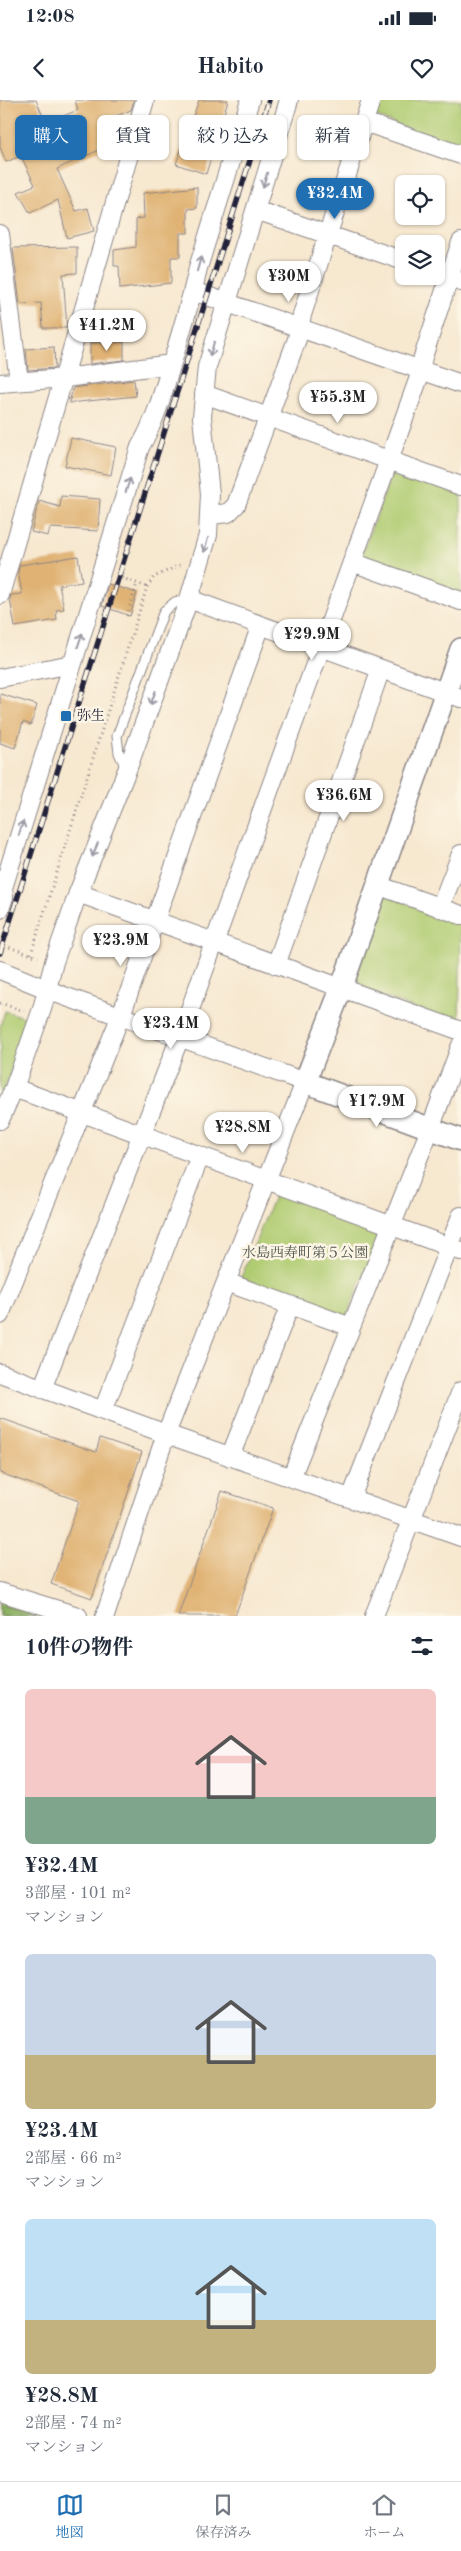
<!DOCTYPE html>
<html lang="ja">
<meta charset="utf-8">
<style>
body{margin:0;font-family:"Old Standard TT","Noto Serif JP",serif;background:#f6f6f7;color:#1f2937;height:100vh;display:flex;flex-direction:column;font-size:19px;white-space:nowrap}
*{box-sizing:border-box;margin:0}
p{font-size:16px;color:#747a83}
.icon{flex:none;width:28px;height:28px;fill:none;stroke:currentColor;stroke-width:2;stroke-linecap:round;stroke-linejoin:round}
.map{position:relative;height:1516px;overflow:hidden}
.panel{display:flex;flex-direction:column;background:#fff;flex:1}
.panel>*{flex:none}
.banner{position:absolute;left:15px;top:15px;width:431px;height:45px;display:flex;gap:10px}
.fabs{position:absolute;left:395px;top:75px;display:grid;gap:10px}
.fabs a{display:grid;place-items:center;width:50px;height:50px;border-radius:8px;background:#fff;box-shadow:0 1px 4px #0004;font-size:25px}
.price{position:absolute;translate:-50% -42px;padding:0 11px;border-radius:18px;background:#fff;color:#222;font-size:16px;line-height:32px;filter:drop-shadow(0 1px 2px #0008)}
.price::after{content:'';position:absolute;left:50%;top:30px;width:15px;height:11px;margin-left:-8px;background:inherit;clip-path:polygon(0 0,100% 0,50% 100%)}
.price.active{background:#1f6fb2;color:#fff}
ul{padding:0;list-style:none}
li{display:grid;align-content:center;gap:10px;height:265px;padding:0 25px}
li span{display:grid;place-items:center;height:155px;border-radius:8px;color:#555}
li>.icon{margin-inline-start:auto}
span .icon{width:90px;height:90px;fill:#fffc;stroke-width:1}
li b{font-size:21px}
h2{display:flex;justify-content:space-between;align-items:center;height:60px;padding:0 25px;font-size:21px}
.tag{padding:0 18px;border-radius:8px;background:#fff;box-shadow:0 1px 4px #0004;font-size:18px;line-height:45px}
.tag.active{background:#1f6fb2;color:#fff}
.status{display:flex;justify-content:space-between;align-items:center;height:35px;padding:0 25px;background:#fff;direction:ltr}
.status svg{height:14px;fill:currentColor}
header{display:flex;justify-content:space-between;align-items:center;height:65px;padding:0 25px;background:#fff;font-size:22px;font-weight:600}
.dock{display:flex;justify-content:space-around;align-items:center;height:70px;border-top:1px solid #e0e1e3;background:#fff;font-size:14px;color:#747a83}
.dock a{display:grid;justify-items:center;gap:2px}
.dock .active{color:#1f6fb2}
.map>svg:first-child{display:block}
.green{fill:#b0cc72;stroke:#697756}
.forest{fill:#8cb064;stroke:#576950}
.building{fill:#e0b375}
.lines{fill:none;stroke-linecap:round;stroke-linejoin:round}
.service-casing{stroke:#8c8586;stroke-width:11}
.minor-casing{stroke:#8c8586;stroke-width:20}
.tertiary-casing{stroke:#8c8586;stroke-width:24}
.path{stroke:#8c8586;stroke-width:3;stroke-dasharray:1 4;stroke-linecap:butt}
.service{stroke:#fff;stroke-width:9}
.minor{stroke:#fff;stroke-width:18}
.tertiary{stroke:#fff;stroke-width:21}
.rail-casing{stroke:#22223b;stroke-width:5.5}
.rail{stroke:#fcf5e5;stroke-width:4;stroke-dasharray:11;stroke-linecap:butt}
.oneway{stroke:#9c9ca7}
.poi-dot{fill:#1f6fb2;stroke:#fcf5e5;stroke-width:2}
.labels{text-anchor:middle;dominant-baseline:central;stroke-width:5;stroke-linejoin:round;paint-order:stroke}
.poi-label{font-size:14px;fill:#22223b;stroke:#fcf5e5;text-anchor:start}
.park-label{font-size:14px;fill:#4d554c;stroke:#fcf5e5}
</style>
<div class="status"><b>12:08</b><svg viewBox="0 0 49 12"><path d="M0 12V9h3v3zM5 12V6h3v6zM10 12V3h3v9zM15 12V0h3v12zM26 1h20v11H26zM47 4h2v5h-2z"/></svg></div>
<header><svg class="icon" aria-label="back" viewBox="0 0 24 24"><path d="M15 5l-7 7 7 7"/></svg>Habito<svg class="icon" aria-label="heart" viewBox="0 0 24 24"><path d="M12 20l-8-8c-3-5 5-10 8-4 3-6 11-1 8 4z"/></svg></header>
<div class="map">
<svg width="461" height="1516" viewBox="0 0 461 1516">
<rect width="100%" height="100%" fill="#fcf5e5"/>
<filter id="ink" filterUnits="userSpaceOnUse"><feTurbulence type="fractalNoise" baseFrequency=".02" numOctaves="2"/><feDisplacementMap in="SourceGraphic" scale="10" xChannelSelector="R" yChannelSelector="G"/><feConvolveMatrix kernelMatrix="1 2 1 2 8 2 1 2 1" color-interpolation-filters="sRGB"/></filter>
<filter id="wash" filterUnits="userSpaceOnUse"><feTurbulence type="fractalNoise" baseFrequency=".0096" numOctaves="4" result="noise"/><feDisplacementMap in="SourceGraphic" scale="20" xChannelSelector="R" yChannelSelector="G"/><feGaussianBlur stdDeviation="1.12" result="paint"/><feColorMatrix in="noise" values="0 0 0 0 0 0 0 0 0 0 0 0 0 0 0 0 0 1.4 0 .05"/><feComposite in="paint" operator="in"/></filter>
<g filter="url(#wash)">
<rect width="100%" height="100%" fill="#f7e8d0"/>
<path class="green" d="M 380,0 L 461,0 L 461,50 L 375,16 Z
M 394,368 L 461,392 L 461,494 L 361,456 Z
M 385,795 L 461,822 L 459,925 L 357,887 L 354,882 Z
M 5,911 L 29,919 L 0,1001 L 0,927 Z
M 277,1089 L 383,1130 L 345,1220 L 240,1180 Z
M 0,1501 L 49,1516 L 0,1516 Z"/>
<path class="forest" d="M 0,1504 L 38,1516 L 0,1516 Z"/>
<g id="blocks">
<path class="building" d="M 0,0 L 36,0 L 46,23 L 78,10 L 75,0 L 134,0 L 131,10 L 109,19 L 119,41 L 57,69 L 76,111 L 88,108 L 94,131 L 67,138 L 58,100 L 30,113 L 18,92 L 35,85 L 21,56 L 6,62 L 0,47 Z
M 199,0 L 228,0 L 206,74 L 176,64 Z
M 197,87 L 197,108 L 188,109 L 188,133 L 180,133 L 180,157 L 171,157 L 171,183 L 120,189 L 119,166 L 114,166 L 114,150 L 136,147 L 136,119 L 144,118 L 143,93 Z
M 77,147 L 77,173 L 63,174 L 67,228 L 43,228 L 41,203 L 20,204 L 13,148 Z
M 124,242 L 124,260 L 90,264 L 90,243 Z
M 54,247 L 55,268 L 28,270 L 26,249 Z
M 134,280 L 136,296 L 69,303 L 73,288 Z
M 71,338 L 116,347 L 111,375 L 65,366 Z
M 61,396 L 100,399 L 98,431 L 50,428 L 48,436 L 31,432 L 39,401 L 60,407 Z
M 78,456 L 82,481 L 59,485 L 64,509 L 56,510 L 57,520 L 15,527 L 10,499 L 11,495 L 22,494 L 18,471 L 20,465 Z
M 108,484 L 137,493 L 130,516 L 102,506 Z
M 0,594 L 37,605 L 31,625 L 23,622 L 15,648 L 0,643 Z
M 0,1318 L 96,1352 L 100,1338 L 142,1352 L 92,1498 L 51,1484 L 79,1401 L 0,1373 Z
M 222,1391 L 273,1408 L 235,1516 L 178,1516 Z"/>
</g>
</g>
<g filter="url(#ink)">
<use href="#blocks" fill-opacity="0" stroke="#8c8586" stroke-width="1"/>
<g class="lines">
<g class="service-casing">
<path id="service" d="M 127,670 L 119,653 L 117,636 L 164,511 L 175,502 L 189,499"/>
</g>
<g class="minor-casing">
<path id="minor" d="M 364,22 L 461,55
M 256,110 L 404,161
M 0,134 L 19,281
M 436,173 L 461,182
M 193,191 L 461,284
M 0,283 L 65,278 L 172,264
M 204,294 L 461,386
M 211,415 L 228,413 L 236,405 L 297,239 L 302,215 L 371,0
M 352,462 L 461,501
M 0,495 L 145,0
M 189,499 L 461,598
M 0,578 L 72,564
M 377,785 L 461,815
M 78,793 L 461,931
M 440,808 L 461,754
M 0,809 L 4,797 L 3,788 L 140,347 C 157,318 165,285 175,253 C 183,225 192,197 198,168 L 250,0
M 276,865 L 381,569
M 0,870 L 61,895 L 305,982 L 166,1334 L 105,1516
M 14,988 L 461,1151
M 0,1020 L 14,988 L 42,909 L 54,862 L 78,793 L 127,670 L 189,499 L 208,435 L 210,394 L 202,317 L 207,267 L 289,0
M 226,1182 L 351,1227
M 0,1215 L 121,915 L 261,525
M 0,1273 L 166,1334 L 461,1437
M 42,1289 L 180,937 L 418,280 L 423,257 L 461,142
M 103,1311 L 200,1056
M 230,1357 L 290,1205
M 291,1378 L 430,1029 L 461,945
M 351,1398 L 461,1116
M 0,1492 L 78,1516
M 374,1516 L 461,1291"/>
</g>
<g class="tertiary-casing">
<path id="tertiary" d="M 461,549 L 341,889 L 305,982 L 461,1040"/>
</g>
<path class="path" d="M 117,476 L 147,487
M 127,516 L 137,483
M 0,844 L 38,857
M 31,854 L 147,487 L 154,477 L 180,465
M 0,903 L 24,911"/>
<use href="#service" class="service"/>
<use href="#minor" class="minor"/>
<use href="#tertiary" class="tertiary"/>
<g class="rail-casing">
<path id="rail" d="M 0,853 L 269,0"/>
</g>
<use href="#rail" class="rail"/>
</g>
<defs><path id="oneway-shaft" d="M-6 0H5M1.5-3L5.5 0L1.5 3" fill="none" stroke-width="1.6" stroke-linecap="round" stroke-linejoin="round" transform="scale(1.25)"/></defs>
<g class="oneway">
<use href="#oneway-shaft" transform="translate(265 80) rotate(107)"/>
<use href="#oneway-shaft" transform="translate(199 164) rotate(-74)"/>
<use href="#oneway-shaft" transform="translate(212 249) rotate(106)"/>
<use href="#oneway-shaft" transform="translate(128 385) rotate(-72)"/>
<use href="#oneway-shaft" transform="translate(206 445) rotate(107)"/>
<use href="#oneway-shaft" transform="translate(80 540) rotate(-72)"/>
<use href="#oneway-shaft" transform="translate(153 598) rotate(110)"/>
<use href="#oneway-shaft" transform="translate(21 728) rotate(-73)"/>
<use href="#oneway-shaft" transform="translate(95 750) rotate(112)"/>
</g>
</g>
<rect class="poi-dot" x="60" y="610" width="12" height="12" rx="2.5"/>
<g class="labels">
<g class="poi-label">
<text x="77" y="616">弥生</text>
</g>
<g class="park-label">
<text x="305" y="1153">水島西寿町第５公園</text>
</g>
</g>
</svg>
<div class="fabs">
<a><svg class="icon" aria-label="locate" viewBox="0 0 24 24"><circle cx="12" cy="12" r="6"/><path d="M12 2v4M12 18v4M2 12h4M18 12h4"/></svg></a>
<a><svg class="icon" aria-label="layers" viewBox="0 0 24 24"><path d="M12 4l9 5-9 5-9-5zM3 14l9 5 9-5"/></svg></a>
</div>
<b class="price active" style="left:335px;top:120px">¥32.4M</b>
<b class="price" style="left:289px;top:203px">¥30M</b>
<b class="price" style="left:107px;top:252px">¥41.2M</b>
<b class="price" style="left:338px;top:324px">¥55.3M</b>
<b class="price" style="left:312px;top:561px">¥29.9M</b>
<b class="price" style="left:344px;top:722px">¥36.6M</b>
<b class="price" style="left:121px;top:867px">¥23.9M</b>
<b class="price" style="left:171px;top:950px">¥23.4M</b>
<b class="price" style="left:377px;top:1028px">¥17.9M</b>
<b class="price" style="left:243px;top:1054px">¥28.8M</b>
<div class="banner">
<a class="tag active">購入</a>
<a class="tag">賃貸</a>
<a class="tag">絞り込み</a>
<a class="tag">新着</a>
</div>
</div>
<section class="panel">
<h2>10件の物件<svg class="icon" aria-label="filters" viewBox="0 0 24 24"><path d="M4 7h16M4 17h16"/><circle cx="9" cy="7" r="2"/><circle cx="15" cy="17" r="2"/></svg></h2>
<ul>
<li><span style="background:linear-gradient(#f6c9c9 70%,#7fa58c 0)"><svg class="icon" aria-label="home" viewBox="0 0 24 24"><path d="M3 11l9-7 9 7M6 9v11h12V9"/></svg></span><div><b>¥32.4M</b><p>3部屋 · 101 m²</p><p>マンション</p></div></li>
<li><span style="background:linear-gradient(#c9d6e8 65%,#c2b280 0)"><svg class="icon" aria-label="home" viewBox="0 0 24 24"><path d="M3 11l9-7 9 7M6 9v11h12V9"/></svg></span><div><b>¥23.4M</b><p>2部屋 · 66 m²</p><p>マンション</p></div></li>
<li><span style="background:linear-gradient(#bfe0f5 65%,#c2b280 0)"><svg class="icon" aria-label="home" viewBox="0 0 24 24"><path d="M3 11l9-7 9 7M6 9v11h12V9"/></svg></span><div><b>¥28.8M</b><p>2部屋 · 74 m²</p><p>マンション</p></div></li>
</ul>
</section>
<nav class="dock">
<a class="active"><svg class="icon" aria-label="map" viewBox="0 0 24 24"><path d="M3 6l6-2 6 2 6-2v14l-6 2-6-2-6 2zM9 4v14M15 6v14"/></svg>地図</a>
<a><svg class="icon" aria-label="saved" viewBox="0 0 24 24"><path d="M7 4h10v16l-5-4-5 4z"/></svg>保存済み</a>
<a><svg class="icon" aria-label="home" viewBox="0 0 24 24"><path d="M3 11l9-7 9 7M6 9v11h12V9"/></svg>ホーム</a>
</nav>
